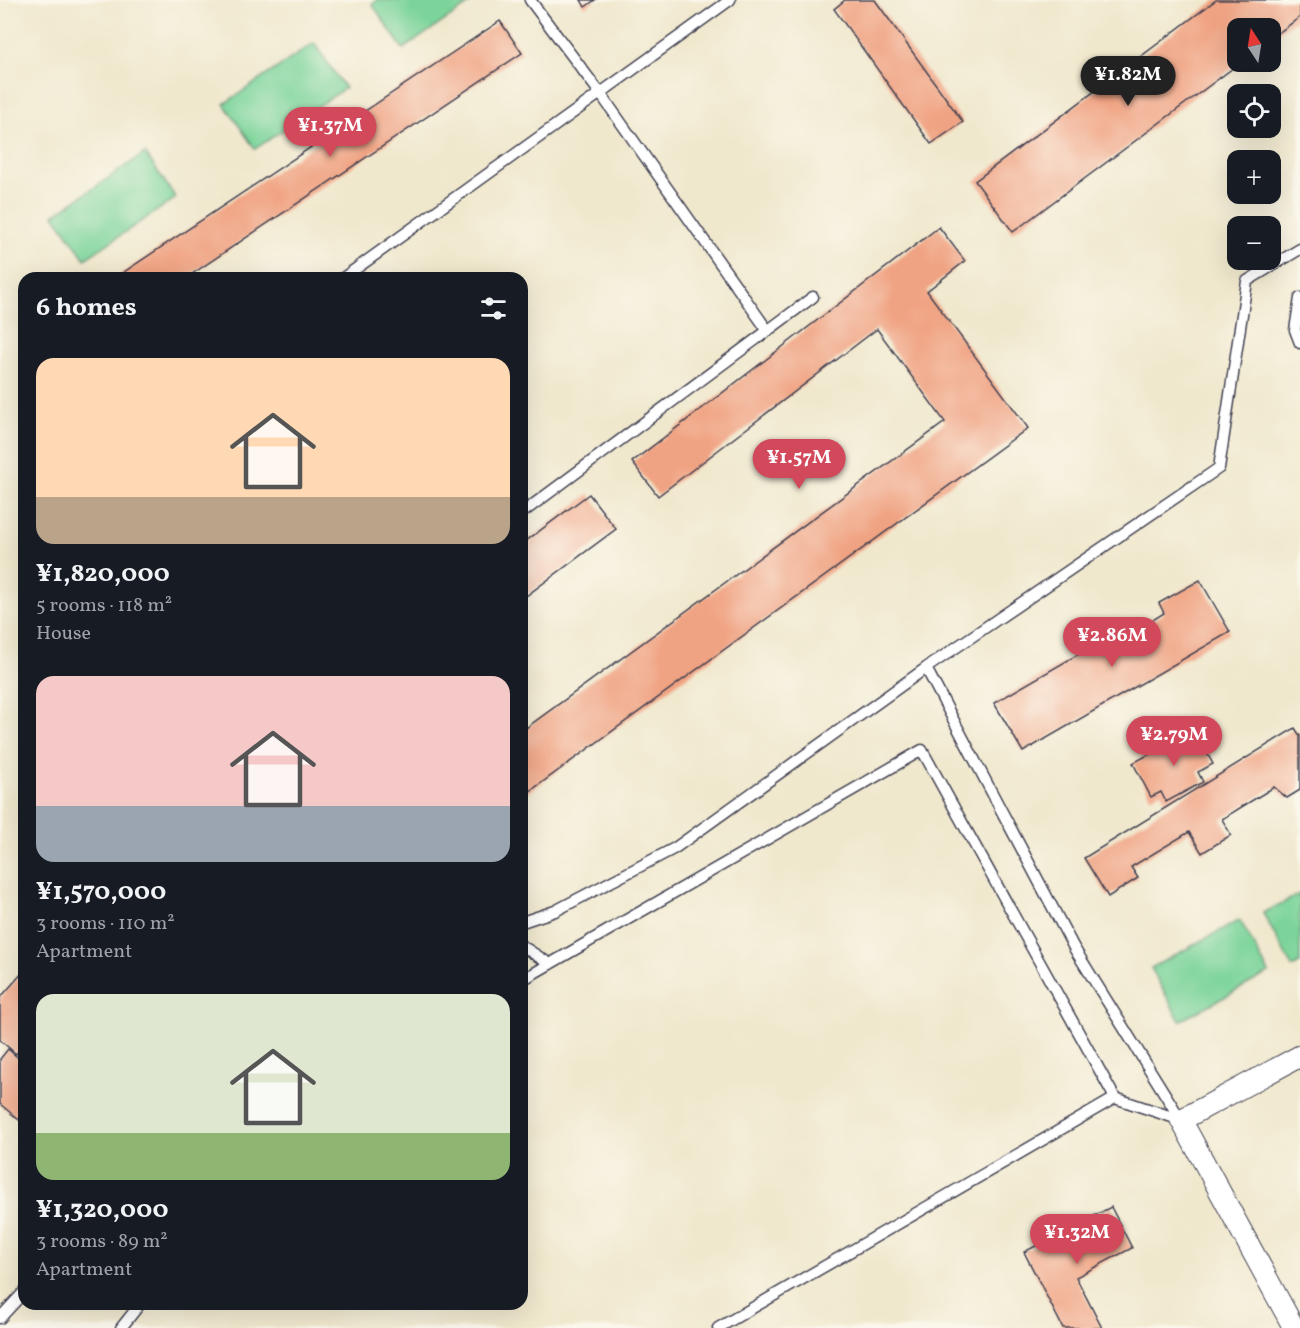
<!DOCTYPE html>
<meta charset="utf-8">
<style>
body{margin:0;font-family:Vollkorn,serif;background:#242831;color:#f1f3f6;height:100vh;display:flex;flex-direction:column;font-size:22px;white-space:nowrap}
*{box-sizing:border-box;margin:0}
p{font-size:20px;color:#9ea1a6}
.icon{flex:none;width:33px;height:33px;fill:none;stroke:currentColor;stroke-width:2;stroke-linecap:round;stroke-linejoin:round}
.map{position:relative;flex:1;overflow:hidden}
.details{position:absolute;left:18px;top:272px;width:510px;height:1038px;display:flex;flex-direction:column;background:#171b24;border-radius:18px;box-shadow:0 6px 24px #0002}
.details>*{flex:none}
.needle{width:39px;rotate:348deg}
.fabs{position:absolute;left:1227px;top:18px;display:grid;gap:12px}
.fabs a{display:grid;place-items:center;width:54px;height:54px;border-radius:12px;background:#171b24;box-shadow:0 6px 24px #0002;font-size:30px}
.price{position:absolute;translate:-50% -51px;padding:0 14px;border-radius:21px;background:#d1495b;color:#fff;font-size:20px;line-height:39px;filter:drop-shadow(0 2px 3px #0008)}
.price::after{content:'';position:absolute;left:50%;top:36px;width:18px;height:14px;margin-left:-9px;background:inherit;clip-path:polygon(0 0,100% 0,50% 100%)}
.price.on{background:#222;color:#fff}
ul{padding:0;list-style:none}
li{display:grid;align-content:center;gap:12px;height:318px;padding:0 18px}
li span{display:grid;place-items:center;height:186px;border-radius:18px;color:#555}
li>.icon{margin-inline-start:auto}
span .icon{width:108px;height:108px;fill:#fffc;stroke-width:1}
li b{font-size:26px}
h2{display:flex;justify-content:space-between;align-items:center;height:72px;padding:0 18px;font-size:26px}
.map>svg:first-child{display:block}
.green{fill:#7bd49a;stroke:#4e7b6a;stroke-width:1.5}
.building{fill:#f0a382}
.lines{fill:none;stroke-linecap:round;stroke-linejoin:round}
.service-casing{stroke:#414051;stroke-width:13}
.minor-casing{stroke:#414051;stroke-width:23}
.service{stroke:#fff;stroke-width:10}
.minor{stroke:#fff;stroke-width:21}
</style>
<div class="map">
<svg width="1300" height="1328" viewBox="0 0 1300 1328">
<rect width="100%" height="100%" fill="#fbf7ec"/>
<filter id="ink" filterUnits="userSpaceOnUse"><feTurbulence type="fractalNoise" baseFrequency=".0167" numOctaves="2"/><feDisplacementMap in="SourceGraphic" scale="12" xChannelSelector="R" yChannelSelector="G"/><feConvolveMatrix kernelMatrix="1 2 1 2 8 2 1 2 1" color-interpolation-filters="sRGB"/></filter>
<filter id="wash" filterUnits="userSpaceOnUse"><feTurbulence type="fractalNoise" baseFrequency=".008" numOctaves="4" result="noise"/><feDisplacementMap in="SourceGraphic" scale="24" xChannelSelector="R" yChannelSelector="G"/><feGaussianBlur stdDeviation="1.35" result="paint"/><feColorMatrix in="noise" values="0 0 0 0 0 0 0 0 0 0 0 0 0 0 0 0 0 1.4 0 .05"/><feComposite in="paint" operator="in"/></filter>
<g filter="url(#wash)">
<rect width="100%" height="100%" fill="#f0e8cd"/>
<path class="green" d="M 377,0 L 475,0 L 403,49 L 372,4 Z
M 314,43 L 345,88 L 255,149 L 224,104 Z
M 145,153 L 176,198 L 85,259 L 54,215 Z
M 1300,894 L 1300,963 L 1292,967 L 1263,913 Z
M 1240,920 L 1269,973 L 1180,1021 L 1151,968 Z"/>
<g id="blocks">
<path class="building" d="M 581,0 L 595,0 L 585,7 Z
M 845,0 L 875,0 L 963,122 L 931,144 L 834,9 Z
M 1216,0 L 1300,0 L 1300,17 L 1270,39 L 1270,28 L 1238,28 L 1238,62 L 1241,62 L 1013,232 L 975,181 Z
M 500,21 L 522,53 L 186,278 L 115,278 Z
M 939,227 L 965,261 L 927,291 L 1028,428 L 522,797 L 522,731 L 945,422 L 877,329 L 658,496 L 632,462 Z
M 589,494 L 616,529 L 522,599 L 522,544 Z
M 1200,580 L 1230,632 L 1023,752 L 994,703 L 1129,625 L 1134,632 L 1164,613 L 1159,603 Z
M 1295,728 L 1300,736 L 1300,790 L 1287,798 L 1274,787 L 1222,819 L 1231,835 L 1202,853 L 1189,832 L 1131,867 L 1138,878 L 1108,897 L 1084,858 Z
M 1194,730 L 1213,764 L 1198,772 L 1203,782 L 1166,802 L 1161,792 L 1151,797 L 1133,763 Z
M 24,971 L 24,1044 L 16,1054 L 0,1040 L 0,998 Z
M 8,1049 L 24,1063 L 24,1124 L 0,1104 L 0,1059 Z
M 1111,1207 L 1132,1248 L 1076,1277 L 1102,1328 L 1063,1328 L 1024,1252 Z"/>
</g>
</g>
<g filter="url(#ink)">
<use href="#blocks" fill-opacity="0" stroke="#414051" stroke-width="1.5"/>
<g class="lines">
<g class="service-casing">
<path id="service" d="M 530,0 L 600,93 L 768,331
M 343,278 L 730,0
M 1300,298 L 1295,330 L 1300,343
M 522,513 L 813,297
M 926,668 L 1074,948 L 1181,1120
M 522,922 L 555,911 L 675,848 L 926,668 L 1219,468 L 1247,281 L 1300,249
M 522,946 L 550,964
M 522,980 L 922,750 L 1115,1098 L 1181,1120
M 0,1318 L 24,1292
M 121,1328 L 140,1304
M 718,1328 L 1115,1098"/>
</g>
<g class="minor-casing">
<path id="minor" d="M 1294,1328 L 1181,1120 L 1300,1056"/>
</g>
<use href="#service" class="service"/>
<use href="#minor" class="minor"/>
</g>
</g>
</svg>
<div class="fabs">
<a><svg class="needle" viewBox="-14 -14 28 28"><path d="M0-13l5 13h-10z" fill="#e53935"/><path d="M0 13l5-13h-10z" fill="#9ea1a6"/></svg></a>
<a><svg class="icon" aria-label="locate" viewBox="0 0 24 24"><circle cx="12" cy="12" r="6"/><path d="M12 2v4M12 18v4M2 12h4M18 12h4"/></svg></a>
<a>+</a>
<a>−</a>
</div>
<b class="price on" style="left:1128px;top:107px">¥1.82M</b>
<b class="price" style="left:330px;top:158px">¥1.37M</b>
<b class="price" style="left:799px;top:490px">¥1.57M</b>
<b class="price" style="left:1112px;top:668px">¥2.86M</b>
<b class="price" style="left:1174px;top:767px">¥2.79M</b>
<b class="price" style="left:1077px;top:1265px">¥1.32M</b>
<section class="details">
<h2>6 homes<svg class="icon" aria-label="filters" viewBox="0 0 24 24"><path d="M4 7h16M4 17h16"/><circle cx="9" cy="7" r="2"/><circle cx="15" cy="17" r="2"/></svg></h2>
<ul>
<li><span style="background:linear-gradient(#ffd9b3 75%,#b9a48a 0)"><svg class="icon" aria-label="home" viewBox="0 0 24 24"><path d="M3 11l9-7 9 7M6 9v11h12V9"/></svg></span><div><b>¥1,820,000</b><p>5 rooms · 118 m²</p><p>House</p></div></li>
<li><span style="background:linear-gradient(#f6c9c9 70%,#9aa5b1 0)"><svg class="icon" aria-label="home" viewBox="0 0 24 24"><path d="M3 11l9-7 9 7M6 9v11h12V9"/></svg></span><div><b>¥1,570,000</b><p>3 rooms · 110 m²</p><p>Apartment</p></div></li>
<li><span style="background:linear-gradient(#dfe7d0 75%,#8fb573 0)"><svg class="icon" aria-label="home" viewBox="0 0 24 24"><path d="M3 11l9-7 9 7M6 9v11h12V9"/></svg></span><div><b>¥1,320,000</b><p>3 rooms · 89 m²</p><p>Apartment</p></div></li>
</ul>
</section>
</div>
